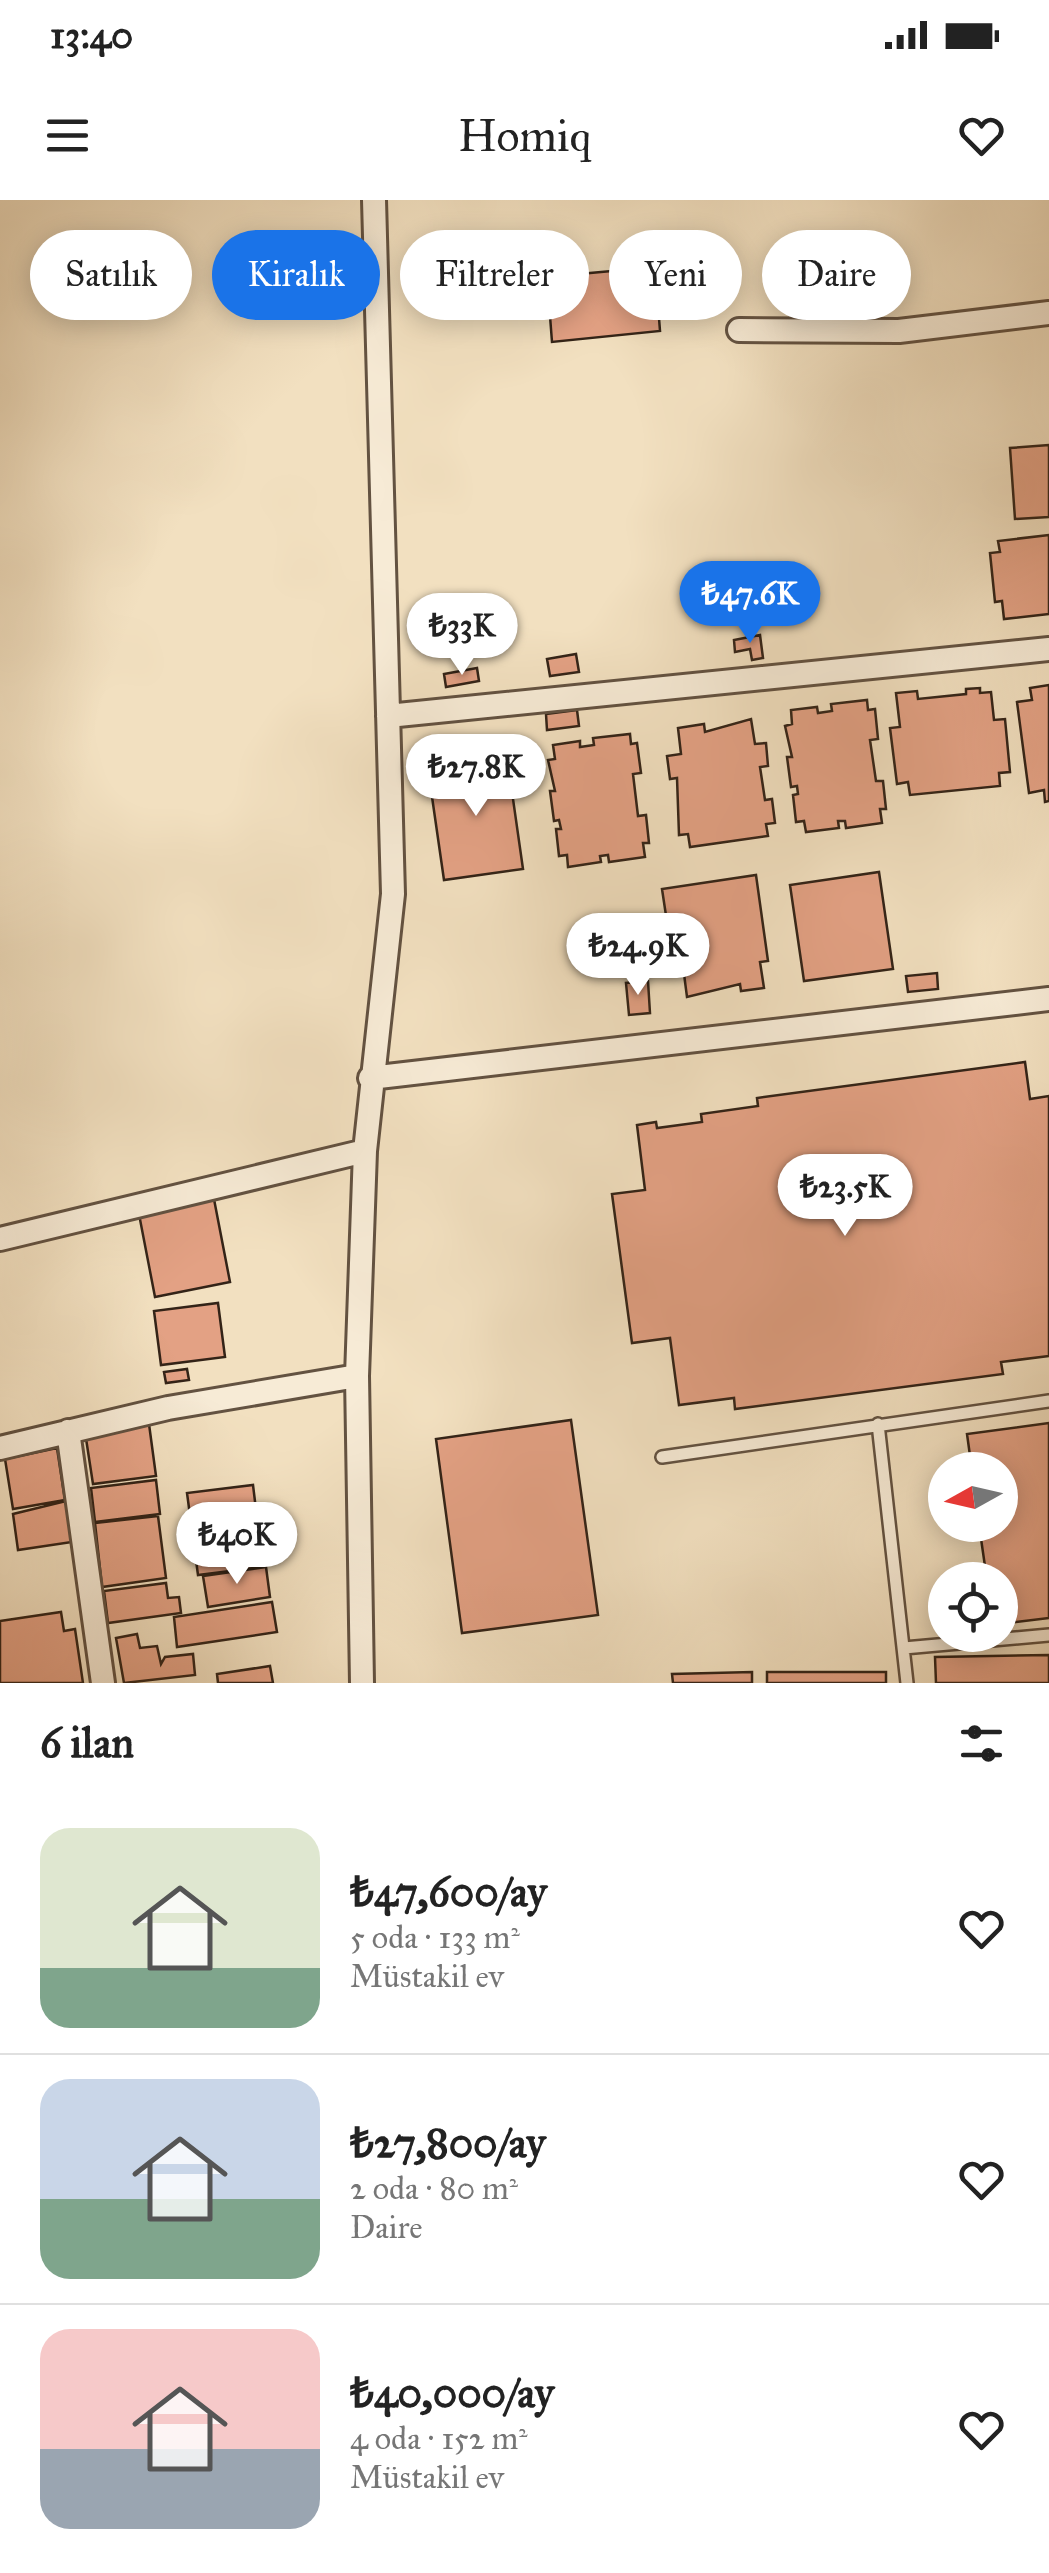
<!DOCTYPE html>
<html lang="tr">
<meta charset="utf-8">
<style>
body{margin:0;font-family:"IM FELL Great Primer",serif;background:#f2f2f2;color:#222;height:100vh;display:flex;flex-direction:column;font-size:38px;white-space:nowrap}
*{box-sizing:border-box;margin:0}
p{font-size:32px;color:#767676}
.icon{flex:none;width:55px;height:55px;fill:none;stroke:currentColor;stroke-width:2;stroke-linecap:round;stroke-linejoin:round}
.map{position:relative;height:1483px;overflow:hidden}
.side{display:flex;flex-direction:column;background:#fff;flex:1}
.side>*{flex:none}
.guide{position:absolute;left:30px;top:30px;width:990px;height:90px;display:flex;gap:20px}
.needle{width:65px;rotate:262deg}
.fabs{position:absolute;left:928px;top:1252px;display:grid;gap:20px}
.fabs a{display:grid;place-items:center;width:90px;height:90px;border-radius:50%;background:#fff;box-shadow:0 5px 25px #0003;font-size:50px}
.price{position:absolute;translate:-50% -85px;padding:0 22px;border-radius:35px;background:#fff;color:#222;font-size:32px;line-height:65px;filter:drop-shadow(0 2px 5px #0008)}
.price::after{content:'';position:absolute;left:50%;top:60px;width:30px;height:22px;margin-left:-15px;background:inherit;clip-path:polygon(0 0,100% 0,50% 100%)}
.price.active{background:#1a73e8;color:#fff}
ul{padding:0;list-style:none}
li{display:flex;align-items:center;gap:30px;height:250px;padding:0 40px}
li+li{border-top:2px solid #e0e0e0}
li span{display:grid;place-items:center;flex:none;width:280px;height:200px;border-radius:30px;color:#555}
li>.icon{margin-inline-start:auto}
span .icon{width:120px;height:120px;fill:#fffc;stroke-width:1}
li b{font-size:42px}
h2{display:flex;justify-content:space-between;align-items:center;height:120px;padding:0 40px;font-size:42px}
.chip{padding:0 35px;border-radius:45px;background:#fff;box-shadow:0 5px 25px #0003;font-size:35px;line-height:90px}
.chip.active{background:#1a73e8;color:#fff}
.status{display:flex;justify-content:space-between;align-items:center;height:70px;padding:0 50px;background:#fff;direction:ltr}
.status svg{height:28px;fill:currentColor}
header{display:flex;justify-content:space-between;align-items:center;height:130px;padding:0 40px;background:#fff;font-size:45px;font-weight:600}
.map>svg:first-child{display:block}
.building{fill:#e3a184;stroke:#332317;stroke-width:2.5}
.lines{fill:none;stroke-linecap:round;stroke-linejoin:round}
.lane-casing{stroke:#635241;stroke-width:16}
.street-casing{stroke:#635241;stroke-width:28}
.lane{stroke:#f7ebd6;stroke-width:11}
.street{stroke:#f7ebd6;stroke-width:22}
</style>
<div class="status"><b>13:40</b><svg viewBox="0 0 49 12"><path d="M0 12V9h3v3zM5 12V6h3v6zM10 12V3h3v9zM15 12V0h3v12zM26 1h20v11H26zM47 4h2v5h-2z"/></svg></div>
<header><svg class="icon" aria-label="menu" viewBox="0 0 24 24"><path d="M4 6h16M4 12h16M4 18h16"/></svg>Homiq<svg class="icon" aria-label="heart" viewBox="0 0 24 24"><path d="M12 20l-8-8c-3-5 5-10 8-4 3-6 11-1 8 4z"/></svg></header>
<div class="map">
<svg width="1049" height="1483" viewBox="0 0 1049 1483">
<rect width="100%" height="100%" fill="#f2e0c0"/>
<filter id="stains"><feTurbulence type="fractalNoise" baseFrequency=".002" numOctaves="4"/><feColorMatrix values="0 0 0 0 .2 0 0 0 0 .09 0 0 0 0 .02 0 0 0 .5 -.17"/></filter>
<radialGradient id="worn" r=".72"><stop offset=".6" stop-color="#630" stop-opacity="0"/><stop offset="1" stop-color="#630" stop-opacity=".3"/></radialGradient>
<path class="building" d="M 310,58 L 319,107 L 275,114 L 271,94 L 283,92 L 279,63 Z
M 655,67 L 660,131 L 552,142 L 547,77 Z
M 1049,245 L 1049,317 L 1015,319 L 1010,248 Z
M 1049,335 L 1049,414 L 1004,419 L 1002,401 L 995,402 L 990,353 L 1000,352 L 998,341 Z
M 760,435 L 763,458 L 752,460 L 750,449 L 735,452 L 734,440 Z
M 576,454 L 579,472 L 550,476 L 547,459 Z
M 477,468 L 479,481 L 446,487 L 444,474 Z
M 1049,485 L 1049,601 L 1045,602 L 1044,590 L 1029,593 L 1017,502 L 1032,500 L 1030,488 Z
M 980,488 L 980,493 L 991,492 L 994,520 L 1005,519 L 1010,572 L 999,573 L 1000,586 L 910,595 L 908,582 L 897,584 L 890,528 L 900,527 L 896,493 L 917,491 L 918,499 L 966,494 L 966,489 Z
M 867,500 L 868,510 L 875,509 L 878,539 L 870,540 L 876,581 L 883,581 L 886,609 L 880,609 L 882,623 L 846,628 L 845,621 L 838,621 L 839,628 L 806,632 L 804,621 L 796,622 L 793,595 L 798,594 L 797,586 L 791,587 L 787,557 L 792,557 L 785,526 L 792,524 L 791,510 L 817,507 L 818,513 L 832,511 L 831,504 Z
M 577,510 L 579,526 L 547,530 L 546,514 Z
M 751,519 L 755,544 L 766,543 L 768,566 L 760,567 L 765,600 L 772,599 L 775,623 L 766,624 L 768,636 L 690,647 L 688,634 L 679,635 L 677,578 L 670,579 L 667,556 L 681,554 L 678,528 L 704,524 L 705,532 Z
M 630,534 L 631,544 L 637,543 L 641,573 L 633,574 L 638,616 L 646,615 L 649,643 L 643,643 L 645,657 L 609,662 L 608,655 L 600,656 L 601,662 L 568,667 L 567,655 L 559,656 L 556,629 L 561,629 L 559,620 L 554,621 L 550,591 L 555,591 L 548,560 L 555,559 L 553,545 L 580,541 L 580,547 L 594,545 L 593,538 Z
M 507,557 L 523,669 L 444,680 L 428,569 Z
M 879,672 L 893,769 L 804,781 L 790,685 Z
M 756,675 L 768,761 L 760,762 L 764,788 L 741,791 L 740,784 L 687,797 L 684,774 L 675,775 L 662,689 Z
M 937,773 L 938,789 L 908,792 L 906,776 Z
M 648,781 L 650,813 L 629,815 L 626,783 Z
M 1025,862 L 1030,899 L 1049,896 L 1049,1156 L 1001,1162 L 1003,1174 L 735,1209 L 734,1198 L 679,1205 L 670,1138 L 632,1143 L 612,994 L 645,990 L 637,925 L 656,922 L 657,928 L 702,922 L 701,914 L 758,906 L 757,898 Z
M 213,994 L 230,1082 L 155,1097 L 138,1009 Z
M 218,1103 L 225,1157 L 161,1165 L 154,1111 Z
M 187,1169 L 189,1180 L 166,1183 L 164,1172 Z
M 571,1220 L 598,1415 L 462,1433 L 436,1239 Z
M 1049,1223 L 1049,1418 L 1000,1424 L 1000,1380 L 987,1380 L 979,1325 L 1000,1325 L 1000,1270 L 972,1270 L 967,1234 Z
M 149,1224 L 156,1276 L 93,1284 L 85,1232 Z
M 57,1248 L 65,1300 L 13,1309 L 5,1259 Z
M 156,1280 L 160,1314 L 95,1322 L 91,1288 Z
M 253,1285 L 263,1367 L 198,1375 L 187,1293 Z
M 66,1301 L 72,1342 L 18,1350 L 13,1314 Z
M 158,1316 L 166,1378 L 102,1387 L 95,1323 Z
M 266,1367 L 270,1397 L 208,1407 L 203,1376 Z
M 166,1383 L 168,1398 L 179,1397 L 181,1413 L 108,1423 L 104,1391 Z
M 272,1402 L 277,1432 L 177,1447 L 174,1417 Z
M 61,1412 L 64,1431 L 75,1429 L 83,1483 L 0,1483 L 0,1421 Z
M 137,1434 L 140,1448 L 157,1446 L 161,1464 L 165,1457 L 193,1454 L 195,1475 L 124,1483 L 116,1438 Z
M 1049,1455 L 1049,1483 L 936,1483 L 935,1457 Z
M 270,1466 L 273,1483 L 218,1483 L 217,1474 Z
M 752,1472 L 752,1483 L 673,1483 L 672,1474 Z
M 767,1472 L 886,1472 L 886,1483 L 767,1483 Z"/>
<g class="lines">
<g class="lane-casing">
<path id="lane" d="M 878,1224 L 907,1483
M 662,1257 L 1049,1201
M 904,1448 L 1049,1435"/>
</g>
<g class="street-casing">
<path id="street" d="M 739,130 L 899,131 L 1049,113
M 388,516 L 1049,449
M 370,878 L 1049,799
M 0,1039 L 365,951
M 68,1231 L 103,1483
M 0,1248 L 168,1208 L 357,1176
M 362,1483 L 357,1176 L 365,951 L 393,694 L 374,0"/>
</g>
<use href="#lane" class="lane"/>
<use href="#street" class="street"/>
</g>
<rect width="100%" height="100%" filter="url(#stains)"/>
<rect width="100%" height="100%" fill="url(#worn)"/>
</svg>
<div class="fabs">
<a><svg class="needle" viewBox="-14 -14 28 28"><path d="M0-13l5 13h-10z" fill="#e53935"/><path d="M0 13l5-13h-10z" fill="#767676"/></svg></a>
<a><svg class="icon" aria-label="locate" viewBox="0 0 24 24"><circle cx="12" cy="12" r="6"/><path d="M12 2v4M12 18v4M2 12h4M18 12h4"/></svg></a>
</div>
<b class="price active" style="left:750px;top:446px">₺47.6K</b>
<b class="price" style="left:462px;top:478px">₺33K</b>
<b class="price" style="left:476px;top:619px">₺27.8K</b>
<b class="price" style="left:638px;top:798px">₺24.9K</b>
<b class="price" style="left:845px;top:1039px">₺23.5K</b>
<b class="price" style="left:237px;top:1387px">₺40K</b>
<div class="guide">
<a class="chip">Satılık</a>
<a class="chip active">Kiralık</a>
<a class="chip">Filtreler</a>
<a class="chip">Yeni</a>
<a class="chip">Daire</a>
</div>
</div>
<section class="side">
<h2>6 ilan<svg class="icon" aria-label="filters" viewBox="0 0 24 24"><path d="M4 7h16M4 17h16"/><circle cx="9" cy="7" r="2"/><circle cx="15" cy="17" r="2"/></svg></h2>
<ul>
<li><span style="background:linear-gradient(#dfe7d0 70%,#7fa58c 0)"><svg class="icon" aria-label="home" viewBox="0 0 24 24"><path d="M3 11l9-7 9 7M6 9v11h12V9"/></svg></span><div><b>₺47,600/ay</b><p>5 oda · 133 m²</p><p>Müstakil ev</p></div><svg class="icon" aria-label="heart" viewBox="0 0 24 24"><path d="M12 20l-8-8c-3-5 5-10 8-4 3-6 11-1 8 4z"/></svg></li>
<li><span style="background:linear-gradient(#c9d6e8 60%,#7fa58c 0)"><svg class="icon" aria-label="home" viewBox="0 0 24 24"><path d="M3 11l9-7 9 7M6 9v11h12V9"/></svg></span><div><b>₺27,800/ay</b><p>2 oda · 80 m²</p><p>Daire</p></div><svg class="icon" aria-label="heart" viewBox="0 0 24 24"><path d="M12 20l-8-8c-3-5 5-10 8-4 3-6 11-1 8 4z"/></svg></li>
<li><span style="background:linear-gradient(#f6c9c9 60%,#9aa5b1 0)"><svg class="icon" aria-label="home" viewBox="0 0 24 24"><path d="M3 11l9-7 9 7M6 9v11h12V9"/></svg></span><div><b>₺40,000/ay</b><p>4 oda · 152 m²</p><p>Müstakil ev</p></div><svg class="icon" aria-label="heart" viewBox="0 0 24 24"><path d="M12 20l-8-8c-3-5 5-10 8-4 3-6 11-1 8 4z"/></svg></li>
</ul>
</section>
